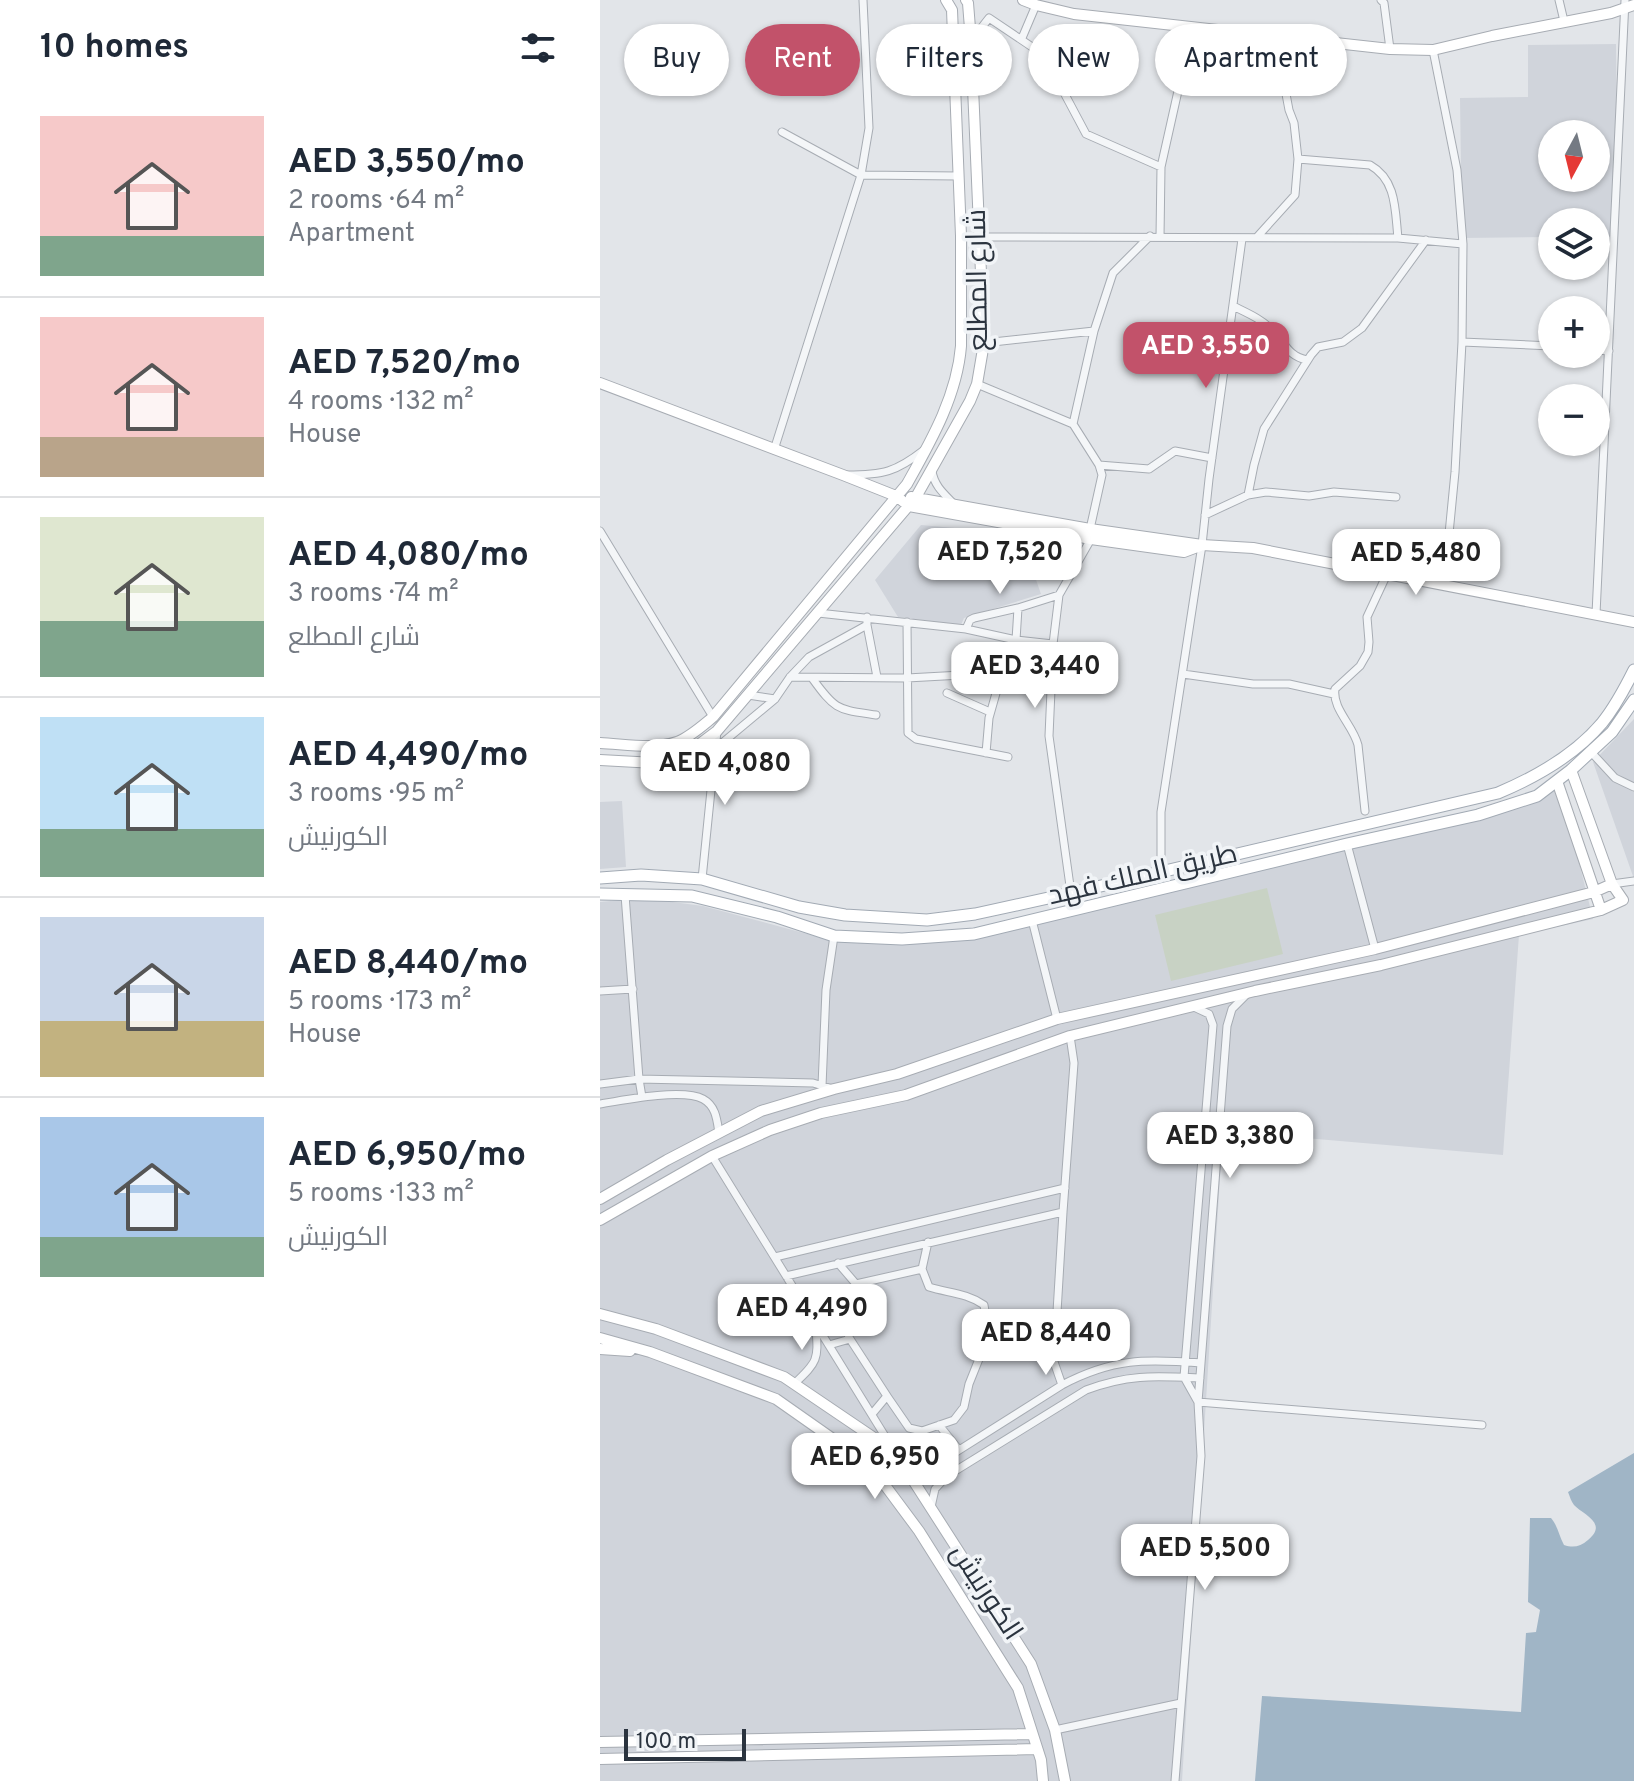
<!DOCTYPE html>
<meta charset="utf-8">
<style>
body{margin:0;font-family:Overpass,Cairo,sans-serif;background:#f6f6f7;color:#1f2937;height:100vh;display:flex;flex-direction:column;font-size:30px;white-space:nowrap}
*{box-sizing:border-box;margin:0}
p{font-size:26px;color:#747a83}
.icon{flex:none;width:44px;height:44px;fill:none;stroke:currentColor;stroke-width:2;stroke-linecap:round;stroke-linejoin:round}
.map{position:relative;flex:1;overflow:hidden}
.drawer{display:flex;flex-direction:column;background:#fff;width:600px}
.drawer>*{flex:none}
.hud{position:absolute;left:24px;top:24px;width:760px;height:72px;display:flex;gap:16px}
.needle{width:52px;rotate:187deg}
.buttons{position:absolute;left:938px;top:120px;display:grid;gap:16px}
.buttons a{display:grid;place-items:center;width:72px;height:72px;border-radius:50%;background:#fff;box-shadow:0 2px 6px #0004;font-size:40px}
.scale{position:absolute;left:24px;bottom:20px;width:122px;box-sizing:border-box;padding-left:8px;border:4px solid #2b343f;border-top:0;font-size:22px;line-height:28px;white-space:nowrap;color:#2b343f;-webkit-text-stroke:6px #f1f4f7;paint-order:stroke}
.price{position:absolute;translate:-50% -68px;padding:0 18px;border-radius:16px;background:#fff;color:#222;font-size:26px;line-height:52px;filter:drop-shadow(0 2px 4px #0008)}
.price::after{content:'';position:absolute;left:50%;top:48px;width:24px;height:18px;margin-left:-12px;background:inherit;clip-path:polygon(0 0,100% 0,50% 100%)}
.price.on{background:#c2526a;color:#fff}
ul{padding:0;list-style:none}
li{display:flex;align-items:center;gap:24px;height:200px;padding:0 40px}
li+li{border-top:2px solid #e0e1e3}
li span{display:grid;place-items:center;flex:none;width:224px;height:160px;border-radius:0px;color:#555}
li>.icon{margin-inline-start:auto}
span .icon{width:96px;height:96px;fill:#fffc;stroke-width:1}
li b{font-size:34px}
h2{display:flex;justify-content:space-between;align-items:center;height:96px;padding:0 40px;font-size:34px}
.tag{padding:0 28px;border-radius:36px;background:#fff;box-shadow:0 2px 6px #0004;font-size:28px;line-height:72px}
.tag.on{background:#c2526a;color:#fff}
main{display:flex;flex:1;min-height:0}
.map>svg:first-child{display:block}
.built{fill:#d0d4db;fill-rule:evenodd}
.green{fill:#c8d2c4}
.water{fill:#a0b5c6}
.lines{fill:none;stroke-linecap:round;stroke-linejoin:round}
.street-casing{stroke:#a7acb3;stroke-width:9}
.secondary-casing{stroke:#a7acb3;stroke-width:12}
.primary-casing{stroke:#a2aab4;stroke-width:13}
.street{stroke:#f4f6f8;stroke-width:7}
.secondary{stroke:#fff;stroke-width:10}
.primary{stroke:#fff;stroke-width:11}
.labels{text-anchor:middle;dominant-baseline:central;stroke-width:7;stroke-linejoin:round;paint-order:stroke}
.street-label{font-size:28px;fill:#2b343f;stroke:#f1f4f7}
</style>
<main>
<section class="drawer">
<h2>10 homes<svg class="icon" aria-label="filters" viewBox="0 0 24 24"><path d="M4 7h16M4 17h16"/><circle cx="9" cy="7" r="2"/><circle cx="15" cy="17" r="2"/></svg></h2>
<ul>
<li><span style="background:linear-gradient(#f6c9c9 75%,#7fa58c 0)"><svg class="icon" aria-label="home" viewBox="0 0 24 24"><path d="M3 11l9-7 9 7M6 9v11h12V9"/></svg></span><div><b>AED 3,550/mo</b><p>2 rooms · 64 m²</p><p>Apartment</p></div></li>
<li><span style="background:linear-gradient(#f6c9c9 75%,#b9a48a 0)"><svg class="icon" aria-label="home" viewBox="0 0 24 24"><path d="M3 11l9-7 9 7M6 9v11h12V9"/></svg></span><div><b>AED 7,520/mo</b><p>4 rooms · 132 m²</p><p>House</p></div></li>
<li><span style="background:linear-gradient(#dfe7d0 65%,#7fa58c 0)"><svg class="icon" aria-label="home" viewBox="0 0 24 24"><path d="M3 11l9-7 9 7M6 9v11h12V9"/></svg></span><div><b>AED 4,080/mo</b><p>3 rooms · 74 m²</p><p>شارع المطلع</p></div></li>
<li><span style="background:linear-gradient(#bfe0f5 70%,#7fa58c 0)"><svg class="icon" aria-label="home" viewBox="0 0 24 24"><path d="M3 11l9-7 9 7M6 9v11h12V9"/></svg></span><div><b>AED 4,490/mo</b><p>3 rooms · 95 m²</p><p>الكورنيش</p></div></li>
<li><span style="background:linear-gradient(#c9d6e8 65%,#c2b280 0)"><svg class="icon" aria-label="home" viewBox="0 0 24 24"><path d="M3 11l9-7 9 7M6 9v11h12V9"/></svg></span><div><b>AED 8,440/mo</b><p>5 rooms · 173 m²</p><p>House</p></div></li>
<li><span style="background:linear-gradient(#a9c7e8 75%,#7fa58c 0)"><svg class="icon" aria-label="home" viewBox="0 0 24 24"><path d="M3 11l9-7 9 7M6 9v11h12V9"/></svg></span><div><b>AED 6,950/mo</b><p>5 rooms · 133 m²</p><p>الكورنيش</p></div></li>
</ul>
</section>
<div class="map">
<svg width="1034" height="1781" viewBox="0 0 1034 1781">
<rect width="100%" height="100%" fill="#e2e5e9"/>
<path class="built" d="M 1016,44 L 1018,237 L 996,237 L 996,222 L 952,222 L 952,237 L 862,238 L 860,98 L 928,97 L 928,45 ZM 952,134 L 996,134 L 996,178 L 952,178 Z
M 321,525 L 420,534 L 441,594 L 364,618 L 361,625 L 298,617 L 275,580 Z
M 1034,719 L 1034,879 L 993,762 Z
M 960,785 L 993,919 L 919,935 L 903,1155 L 623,1131 L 582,1781 L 0,1781 L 0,902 L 42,898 L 103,906 L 226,939 L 425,926 L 855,824 Z
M 22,801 L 26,867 L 0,869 L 0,802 Z"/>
<path class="green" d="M 667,888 L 683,954 L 571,981 L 555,915 Z"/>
<path class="water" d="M 1034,1453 L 1034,1781 L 655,1781 L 662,1696 L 921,1712 L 926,1633 L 936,1632 L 940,1610 L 928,1602 L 930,1518 L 951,1518 C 958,1526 959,1536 964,1545 C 973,1548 980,1547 988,1540 C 1009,1523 982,1514 974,1505 C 971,1501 970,1497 968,1492 Z"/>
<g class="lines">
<g class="street-casing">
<path id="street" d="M 781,0 L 784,3 L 790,49
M 959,0 L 964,21
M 422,38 L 436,5
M 371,41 L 389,18 L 444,55 L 486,134 L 561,167 L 578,91 L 588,83 L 606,28
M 833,50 L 857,170 L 863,244 L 862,342 L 855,472 L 844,585
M 182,132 L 261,175 L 269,128 L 263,0
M 698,159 L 770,165 C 797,180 795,211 798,238
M 379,237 L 798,238 L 863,244
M 560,237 L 561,167
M 657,237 L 695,195 L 698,159 L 694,123 L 689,110 L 686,94 L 694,38
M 633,306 C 647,313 662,319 673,331 C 686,344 688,356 707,360
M 862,342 L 952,346
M 384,343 L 494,331 L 513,273 L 550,236
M 996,350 L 1009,351
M 377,384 L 473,424 L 499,465 L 502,475 L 490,529
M 473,424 L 494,331
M 174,450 L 261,175 L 358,176
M 499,465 L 549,469 L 575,451 L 612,458
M 332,471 C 334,485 343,493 353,503
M 247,475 C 283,475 296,472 324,450
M 648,495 L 654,465 L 664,429 L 711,355 L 718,347 L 743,342 L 762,328 L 826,240
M 605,515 L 648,495 L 666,492 L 709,496 L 734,492 L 796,497
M 0,531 L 113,717
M 218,613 L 366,629 L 416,640 L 453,644
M 996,614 L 1025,0
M 307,622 L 308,733 L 316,739 L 408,757
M 267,625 L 277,677
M 366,629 L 370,620 L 374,618 L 418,608 L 459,595
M 416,640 L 418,608
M 583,674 L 653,684 L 689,684 L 734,694
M 190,677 L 307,678 L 380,674 L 402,672 L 452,662
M 212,678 C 236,711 237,709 276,715
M 347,693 L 390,712
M 148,695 L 175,699
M 115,749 L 175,699 L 190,677 L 209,657 L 267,625 L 267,617
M 991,752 L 1015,778 L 1034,787
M 386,753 L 389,718 L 402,672
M 765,811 L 758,745 C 753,725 732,709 735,689 L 760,666 L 768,652 L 769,642 L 767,617 L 787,574
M 747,844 L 775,949
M 561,873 L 561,812 L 602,545 L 609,479 L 642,239
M 102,879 L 117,731
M 1012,884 L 1034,881
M 471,893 L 449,736 L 453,644 L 459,595 L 491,539
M 25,895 L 39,1079 L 42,1097
M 432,920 L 457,1019
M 0,991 L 33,989
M 596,1008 L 609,1014 L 613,1025 L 584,1377 L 598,1402 L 627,1026 L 632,1009 L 646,995
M 0,1084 L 39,1079 L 213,1083 L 233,1089
M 222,1086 L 226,990 L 234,936
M 0,1104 C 23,1100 83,1088 103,1099 C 116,1106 117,1120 119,1133
M 112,1156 L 296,1454
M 175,1257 L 465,1188
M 238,1263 L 256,1284 L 322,1269 L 328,1242
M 186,1276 L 463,1212
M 250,1339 C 238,1315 245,1305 256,1284
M 229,1345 L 250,1339 L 287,1396 L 272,1414
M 194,1384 C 219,1361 218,1359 216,1327
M 462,1385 L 454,1362 L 463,1212 L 474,1063 L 470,1036
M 287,1396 L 309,1428 L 322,1431 L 354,1420 L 364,1407 L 369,1384 L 389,1334 L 384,1305 C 367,1293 348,1293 329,1287 L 322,1269
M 339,1425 L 359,1450
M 303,1464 L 326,1468 L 337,1464 L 462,1385 C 513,1358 545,1359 601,1363
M 331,1507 L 335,1489 L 347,1476 L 486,1390 C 528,1374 555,1376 600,1378
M 455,1730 L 581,1703
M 575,1781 L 601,1456 L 598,1402 L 882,1425"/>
</g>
<g class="secondary-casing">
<path id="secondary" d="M 423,0 L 436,5 L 474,14 L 790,49 L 833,50 L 892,36 L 1011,13 L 1034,5
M 0,383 L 243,475 L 296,496 L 309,506 L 491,539 L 584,552 L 600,546
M 311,497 L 490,529 L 602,545 L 653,548 L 1034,622
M 0,743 C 24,744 54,750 77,742 C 90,737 102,726 113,717 L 307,484 C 331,441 357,396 361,346 L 361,236 L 352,10 L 346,0
M 0,760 L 55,763 L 93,749 L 117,731 L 316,497 L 370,401 L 377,384 L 384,343 L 371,41 L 368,3 L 366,0
M 957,781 L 1001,910
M 0,1199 L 67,1160 L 161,1111 L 234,1089 L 297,1074 L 457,1019 L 775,949 L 994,892 L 1012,884
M 0,1220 L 112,1156 L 170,1130 L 221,1113 L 306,1095 L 470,1036 L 655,991 L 781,965 L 1001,910 L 1023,900 L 1012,884 L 971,770
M 0,1314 L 56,1329 L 184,1377 L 280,1442 L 302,1463 L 431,1664 L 455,1730 L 465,1781
M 0,1338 L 50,1352 L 176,1399 L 270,1465 L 319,1531 L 418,1688 L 441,1760 L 443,1781
M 0,1349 L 30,1351
M 0,1742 L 432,1734
M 0,1759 L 437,1749"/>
</g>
<g class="primary-casing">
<path id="primary" d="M 0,878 L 41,875 L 102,879 L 199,907 L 245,915 L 327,920 L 375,914 L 471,893 L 898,793 C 936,777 975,755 1002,723 C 1015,707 1025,688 1034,670
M 0,894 L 92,896 L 177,917 L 234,936 L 302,939 L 374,934 L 747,844 L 878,815 L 937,796 L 971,770 L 1012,732 L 1034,700"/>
</g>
<use href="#street" class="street"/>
<use href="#secondary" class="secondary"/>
<use href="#primary" class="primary"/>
</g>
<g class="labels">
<g class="street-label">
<text transform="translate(379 280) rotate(-91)">شارع المطلع</text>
<text transform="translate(543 876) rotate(-13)">طريق الملك فهد</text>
<text transform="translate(385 1593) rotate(57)">الكورنيش</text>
</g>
</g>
</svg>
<div class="buttons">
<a><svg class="needle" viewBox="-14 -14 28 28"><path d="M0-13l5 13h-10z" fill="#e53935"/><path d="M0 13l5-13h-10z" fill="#747a83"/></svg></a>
<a><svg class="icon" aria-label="layers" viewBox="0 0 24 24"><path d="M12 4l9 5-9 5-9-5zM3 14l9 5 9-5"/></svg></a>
<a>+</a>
<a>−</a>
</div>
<div class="scale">100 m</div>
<b class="price on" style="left:606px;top:390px">AED 3,550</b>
<b class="price" style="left:400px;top:596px">AED 7,520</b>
<b class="price" style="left:816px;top:597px">AED 5,480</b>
<b class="price" style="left:435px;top:710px">AED 3,440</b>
<b class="price" style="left:125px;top:807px">AED 4,080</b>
<b class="price" style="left:630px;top:1180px">AED 3,380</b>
<b class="price" style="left:202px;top:1352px">AED 4,490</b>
<b class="price" style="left:446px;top:1377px">AED 8,440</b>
<b class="price" style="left:275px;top:1501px">AED 6,950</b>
<b class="price" style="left:605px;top:1592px">AED 5,500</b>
<div class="hud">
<a class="tag">Buy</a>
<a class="tag on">Rent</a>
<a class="tag">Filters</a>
<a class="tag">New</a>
<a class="tag">Apartment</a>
</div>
</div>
</main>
